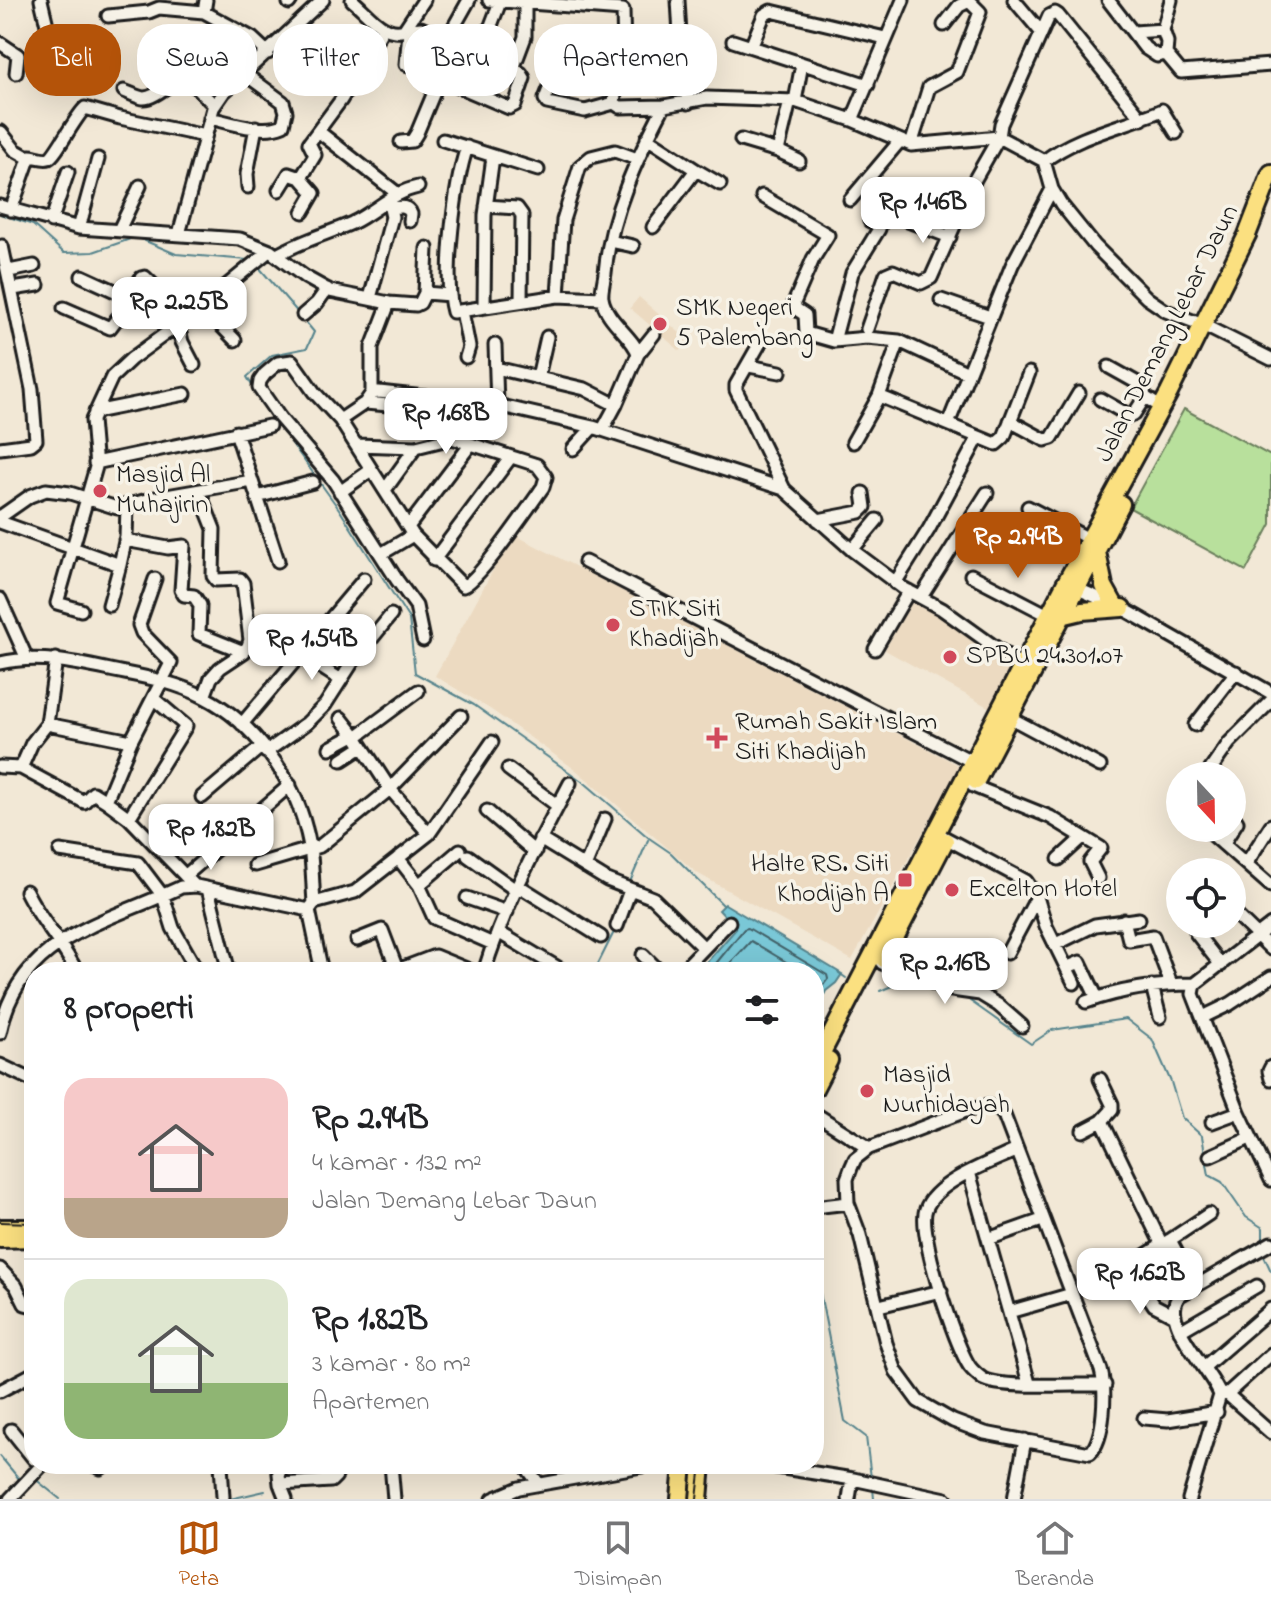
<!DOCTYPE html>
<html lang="id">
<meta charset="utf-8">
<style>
body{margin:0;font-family:"Indie Flower",sans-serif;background:#f6f6f6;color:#202124;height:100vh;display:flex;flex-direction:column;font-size:30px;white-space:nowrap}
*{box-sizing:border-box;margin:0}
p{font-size:26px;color:#757577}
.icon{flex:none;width:44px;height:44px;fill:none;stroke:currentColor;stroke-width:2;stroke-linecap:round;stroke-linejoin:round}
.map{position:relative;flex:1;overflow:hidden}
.sheet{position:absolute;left:24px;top:962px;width:800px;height:512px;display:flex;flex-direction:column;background:#fff;border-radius:32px;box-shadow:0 8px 32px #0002}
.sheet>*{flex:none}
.banner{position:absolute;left:24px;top:24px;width:800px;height:72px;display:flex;gap:16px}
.needle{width:52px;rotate:158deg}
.controls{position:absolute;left:1166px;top:762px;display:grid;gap:16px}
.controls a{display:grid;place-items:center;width:80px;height:80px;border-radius:50%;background:#fff;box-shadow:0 8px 32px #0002;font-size:40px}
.price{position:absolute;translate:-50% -68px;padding:0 18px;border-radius:16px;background:#fff;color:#222;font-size:26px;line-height:52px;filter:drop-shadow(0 2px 4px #0008)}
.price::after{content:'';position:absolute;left:50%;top:48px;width:24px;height:18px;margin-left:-12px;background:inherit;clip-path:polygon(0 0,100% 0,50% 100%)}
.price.on{background:#b45309;color:#fff}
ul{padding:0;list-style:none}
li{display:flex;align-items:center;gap:24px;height:200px;padding:0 40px}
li+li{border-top:2px solid #e0e0e0}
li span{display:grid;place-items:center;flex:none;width:224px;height:160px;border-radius:24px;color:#555}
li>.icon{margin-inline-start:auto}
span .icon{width:96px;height:96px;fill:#fffc;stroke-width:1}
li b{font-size:34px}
h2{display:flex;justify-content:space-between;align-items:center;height:96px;padding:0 40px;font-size:34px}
.tag{padding:0 28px;border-radius:32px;background:#fff;box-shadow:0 8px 32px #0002;font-size:28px;line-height:72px}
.tag.on{background:#b45309;color:#fff}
.tab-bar{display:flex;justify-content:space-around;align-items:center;height:112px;border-top:2px solid #e0e0e0;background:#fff;font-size:22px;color:#757577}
.tab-bar a{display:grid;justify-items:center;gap:4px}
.tab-bar .on{color:#b45309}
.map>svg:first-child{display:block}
.built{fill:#ecdac1}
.green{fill:#b8e09c;stroke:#6a7e5c;stroke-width:2}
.water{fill:#7ac8d7;stroke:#54838c;stroke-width:2}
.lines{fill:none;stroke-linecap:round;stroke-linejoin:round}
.shore{stroke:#426167;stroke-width:2}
.stream{stroke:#54838c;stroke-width:2}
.minor-casing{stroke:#1c1c1c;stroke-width:17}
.major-casing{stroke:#1c1c1c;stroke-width:20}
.highway-casing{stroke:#1c1c1c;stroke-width:22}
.minor{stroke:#f7f3e8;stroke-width:11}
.major{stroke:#fbe080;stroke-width:14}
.highway{stroke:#fbe080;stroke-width:16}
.tram{stroke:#1c1c1c;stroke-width:2}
.poi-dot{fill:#d1495b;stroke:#f7f3e8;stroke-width:3}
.labels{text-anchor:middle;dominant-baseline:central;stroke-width:7;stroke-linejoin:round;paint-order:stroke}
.poi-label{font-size:26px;fill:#1c1c1c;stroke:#f7f3e8;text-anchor:start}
.street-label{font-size:26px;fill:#1c1c1c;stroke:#f7f3e8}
</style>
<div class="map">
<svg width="1271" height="1499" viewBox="0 0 1271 1499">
<rect width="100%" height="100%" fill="#f2e8d6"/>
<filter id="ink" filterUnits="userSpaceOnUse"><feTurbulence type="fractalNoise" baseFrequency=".0125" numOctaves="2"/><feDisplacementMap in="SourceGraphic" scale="16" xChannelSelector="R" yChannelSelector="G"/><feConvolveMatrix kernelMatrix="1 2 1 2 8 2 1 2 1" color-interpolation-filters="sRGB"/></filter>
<g filter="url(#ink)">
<path class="built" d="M 639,297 L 689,341 L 680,351 L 630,308 Z
M 513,534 L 960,766 L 852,960 L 697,873 L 576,770 L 490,709 L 435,676 Z
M 913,598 L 1012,665 L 990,708 L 885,650 Z"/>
<path class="green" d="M 1184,409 L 1271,456 L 1271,524 L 1246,571 L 1130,508 Z"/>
<path class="water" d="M 725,904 L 842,974 L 836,983 L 826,991 L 814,1014 L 814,972 L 698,972 L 736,929 L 719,910 Z"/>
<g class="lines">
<path class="shore" d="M 709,972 L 744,929 L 748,928 L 827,975 L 828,979 L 814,997
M 722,972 L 751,941 L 803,972"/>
<path class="stream" d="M 0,214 L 33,225 L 64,253 L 93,252 L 136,237 L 176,254 L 248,260
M 257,265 L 300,315
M 254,389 L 247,377 L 272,355 L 307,348 L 314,332 L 304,320
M 259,398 L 339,509 L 409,619 L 415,673 L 474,705 L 586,784 L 649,838 L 671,853 L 723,905
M 630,882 L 648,840
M 594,972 L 615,930
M 839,973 L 846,978
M 880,991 L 908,979
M 963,996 L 1031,1044 L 1052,1030 L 1126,1019 L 1152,1039 L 1171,1082 L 1182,1118 L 1202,1136 L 1205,1153
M 1206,1159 L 1209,1175 L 1222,1182 L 1246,1217 L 1263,1228 L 1263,1244
M 1263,1254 L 1271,1271
M 814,1262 L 845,1421 L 866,1437 L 871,1478
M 0,1456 L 20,1480
M 34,1478 L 60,1499
M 873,1488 L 874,1499
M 230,1499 L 265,1491"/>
<g class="minor-casing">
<path id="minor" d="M 41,0 L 50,38
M 352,0 C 367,12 384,37 404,30 L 424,0
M 489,0 L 623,10 L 624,56 L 617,79 L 614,103 L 620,107 L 664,106 L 707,98 L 795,101 L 852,120 L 911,145 L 999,137 L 1044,161 L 1052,189 L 1061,204 L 1095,246 L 1147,298 L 1166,311 L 1203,325 L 1271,359
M 678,0 L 681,52 L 688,103
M 1014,0 L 1041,32
M 1108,0 L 1145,48 L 1157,56 L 1166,54 L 1181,72 L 1271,65
M 289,3 L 291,0
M 204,12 L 206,0
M 108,16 L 149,12 L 159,8 L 204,12 L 252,38 L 268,53
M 421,28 L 521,73 L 524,78 L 515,105 L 509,108 L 406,64 L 409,32 L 412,29 Z
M 383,29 L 341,100 L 318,131 L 398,194
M 1134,32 L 1163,30
M 447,39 L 469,0
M 733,41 L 868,85
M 0,43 L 18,55 L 16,73
M 751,47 L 764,15 L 771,11 L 885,38
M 480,54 L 500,2
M 1166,54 L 1167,42 L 1163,30 L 1171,0
M 513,69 L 525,37 L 525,5
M 183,74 L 214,105
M 555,74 L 545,99 L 547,103 L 585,111 L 614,103
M 124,91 C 130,93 137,97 143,98 C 160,99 192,63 204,51
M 795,101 L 802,64
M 210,118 C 231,123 263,134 283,125 L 286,112 L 283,102 L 245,74
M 852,120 L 903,0
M 1,132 L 15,150 L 29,158
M 647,138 L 696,170 L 653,227
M 443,140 L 538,170
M 741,140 L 778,151 L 790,101
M 401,142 L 412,141 L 417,133 L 440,78
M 911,145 L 929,87 L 957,72 L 980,12 L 969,1 L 959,6 L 944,25
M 467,147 C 455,182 443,277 453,312 L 558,296 L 602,298
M 778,151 L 799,161
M 1044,161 C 1078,135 1123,127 1162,110 L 1176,133
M 696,170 L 720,184
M 248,187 L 247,174 L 256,127
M 279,190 L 289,174 L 301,178
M 762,196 L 828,235 L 813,259 L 794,303 L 796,309 L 805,315 L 806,333 L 834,341 L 867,338 L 899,341 L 968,373
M 850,200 L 899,142
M 0,206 L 79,228 L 240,239 L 270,251 L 305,277 L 330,291 L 389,303 L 416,305 L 420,303 L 425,293 L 450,295
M 486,206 L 517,208 L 522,215 L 521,301
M 391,208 C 399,207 408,205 411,214 L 410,221
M 11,210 L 30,156 C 35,156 44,160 49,158 C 56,155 75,117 85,108 L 120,118 L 205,136
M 303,212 L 314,193 L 301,178 L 315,155 L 309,143 L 318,131
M 908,221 L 950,237
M 51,222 L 68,172
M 79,228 L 98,159
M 119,230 L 140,186
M 179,234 L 213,108 L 224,92 L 323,0
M 610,241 L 633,246
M 277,255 C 301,241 327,234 352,223 C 375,212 393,192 418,187
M 9,271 L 34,266
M 82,276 L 128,297 L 141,278 L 145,277 L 187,318
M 13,289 L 38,285
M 425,293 L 427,248
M 558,296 L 563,220 L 580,166 L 591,157 L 615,151 L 637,159
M 370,298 L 392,217 L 388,200
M 941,300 L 990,317
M 201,305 L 235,340
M 484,306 L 485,215 L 493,157
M 64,308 L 110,328 L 128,304 L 128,297
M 462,311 L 469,347 L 466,357
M 303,315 L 317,303 L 327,289
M 178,325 L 182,342 L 194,365
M 867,329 L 886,274 L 893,271 L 921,283 L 931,278 L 975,179 L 999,137 L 1001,124 L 1049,16 L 1055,13 L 1058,15 L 1142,119
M 834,341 L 852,273 L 879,229 L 876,224 L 870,221
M 899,341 L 879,396 L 996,444 L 1004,437 L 1029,373
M 760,343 L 736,385 L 736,390 L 784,489
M 495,345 L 497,405
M 638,354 L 654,334
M 749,366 L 780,372
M 1109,367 L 1143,386 L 1145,397 L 1162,408
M 496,368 L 585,389 L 616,405
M 538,377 L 547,337
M 372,393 L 372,347 L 389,303
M 1100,399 L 1130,416 L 1134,414 L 1145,397
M 365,403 L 471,412
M 95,412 L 185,394
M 340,420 L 365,403 L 372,393 L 379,392 L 497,405 L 593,427 L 784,489 L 852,550 L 903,588 L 942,609 L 1027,670
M 1010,421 L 1045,440 L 1052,438 L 1079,393
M 948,424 L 1012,265 L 1052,189
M 603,429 L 616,405 L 638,354 C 634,337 606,321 602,298 C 601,291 604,281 605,273 C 610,215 637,158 664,106
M 236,432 L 278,561
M 853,442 L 879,396
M 356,445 L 416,447 L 452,438 L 537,465 L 546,477 L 543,487 C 531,504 477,583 463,586 L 413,535 L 340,420 L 314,392 L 292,361 L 278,363 L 265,374 L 260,381 L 259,388 L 280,418 L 333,480 L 397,580 L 416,606 L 423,640
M 0,448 L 31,444 L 36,440 L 32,389 L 2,246
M 573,449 L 593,427
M 95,463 L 269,426
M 385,490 L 416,447
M 199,491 L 214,529 L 213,576 L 216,580 L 240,579 L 243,583 L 250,640 L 248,646 L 244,652 L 220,668 L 211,678 L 204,697
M 340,492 L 371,470
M 257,497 L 313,482
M 1028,507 L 1089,539
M 0,517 L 30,496 L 46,490 L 70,493 L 117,508 L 155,498 L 252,481
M 818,520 L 860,512 L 865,507 L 863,493
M 0,522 L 120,565 L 126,537 L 127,507
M 408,527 L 471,444
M 125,540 L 168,548 L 184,546 L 181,590 L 184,595 L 194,596 L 200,605 L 199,634 L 244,652
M 852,550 L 877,520
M 381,554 L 413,535
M 434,560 L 511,457
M 585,562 L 973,762
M 971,575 L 1050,616
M 155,579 L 139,625 L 142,633 L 171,663 L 131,741 L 106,801 L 129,818 L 195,886
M 895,583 L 929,529 L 978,438
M 1071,586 L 1122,608 L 1271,693
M 921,597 L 987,493
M 0,599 L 27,659
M 109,605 L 120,565
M 81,610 L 57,603 L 96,467 L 92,420 L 112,377 L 131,359 L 187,318 L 269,251
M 875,649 L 909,591
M 302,655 L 341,680
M 56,659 L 47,724 L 32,743 L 21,768 L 84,802 L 93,793 L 106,801
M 0,663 C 39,654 77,663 115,671 C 145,677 176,682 204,697 C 253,722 293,777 306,829 C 313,853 312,878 314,903 L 309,910 L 196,886 L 181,887 C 104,924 18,937 0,1033
M 418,691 L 356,737 L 390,789 L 429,834
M 1009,717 L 1100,766
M 341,718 L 356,737
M 47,724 L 131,741
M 242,724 L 364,579
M 1195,725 L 1236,672
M 330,748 L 354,735
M 266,752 L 307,723 L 325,705 L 352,663 L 391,615
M 342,760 L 362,747
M 0,767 L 21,768
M 508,769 L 558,806
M 1206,776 L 1229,743 L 1271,701
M 973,786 L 1050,817 L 1101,848 L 1090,862 L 1098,878
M 202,797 L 262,746
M 1232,806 L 1236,800
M 487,811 L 535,852
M 129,818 L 186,726 L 154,699
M 1205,828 L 1246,864 L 1271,825
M 940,835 L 1026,881 L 1037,897 L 1046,926 L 1074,983
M 540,839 L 607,880 L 653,898 L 700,944
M 1223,844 L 1237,822 L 1232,814
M 60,851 L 138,863 L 163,896 L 173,928 L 198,972
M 468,856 L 517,891
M 398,858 L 419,885 L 434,918 L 493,944
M 1059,859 L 1083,837
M 1246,864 L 1271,886
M 255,865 L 320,846 L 390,789 L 461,716
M 585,867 L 605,819
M 185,876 L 290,785
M 419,885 L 460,850
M 519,886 L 601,937
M 208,889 L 229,972
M 26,891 C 40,920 62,943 77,972
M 467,898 L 507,912
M 314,903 L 355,892 L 429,834 L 492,742
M 309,910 L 322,972
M 1232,911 L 1271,949
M 1124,920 L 1129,940 L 1153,936 L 1171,984
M 1271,925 L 1195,984 L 1193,994 L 1239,1112 L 1271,1180
M 617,926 L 630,890
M 498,932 L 565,972
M 1196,933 L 1221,965
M 357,940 L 382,930 L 398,972
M 1056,944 L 1095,925 L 1139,919
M 1007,953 L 1037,897
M 643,955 L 660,972
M 882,963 L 952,990 L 980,994 L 998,1005 L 1022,1026
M 1068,967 L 1080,962 L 1097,998
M 398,970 L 435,956 L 474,972
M 484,972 C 504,906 538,844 570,783
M 681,972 L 729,922
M 1152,986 L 1160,1017
M 1086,1002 C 1122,989 1157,984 1195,984
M 1203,1017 L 1230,1004 L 1271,977
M 0,1065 L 34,1081
M 1271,1067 L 1269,1071 L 1271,1079
M 988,1106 L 999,1110 L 1004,1115 L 1101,1370 C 1106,1389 1105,1439 1090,1453 L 985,1433 L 953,1421 L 918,1401 L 896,1371 L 886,1343 L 860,1235 L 848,1203 L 847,1179 L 851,1168 L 855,1159 L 869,1148 L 968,1110 Z
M 814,1113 L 869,1148
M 1102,1121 L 1162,1245 L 1170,1240 L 1195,1287
M 1212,1122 L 1239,1112
M 1083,1131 L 1102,1121 L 1112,1110 L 1112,1104 L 1100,1079
M 1017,1150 C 992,1162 936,1181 926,1209 C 917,1231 955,1346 970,1367 C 973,1371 979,1376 983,1379 C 1001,1389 1080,1384 1105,1385
M 1210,1156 L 1250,1138
M 969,1172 L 1029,1383
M 814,1207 L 848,1203
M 988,1239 L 1042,1220
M 1170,1240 L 1209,1214
M 1138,1260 L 1162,1245
M 0,1269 L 16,1286 L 25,1304 L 33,1306
M 1141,1285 L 1154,1305 L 1173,1315
M 879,1306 L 941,1291
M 1009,1312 L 1072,1294
M 1180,1331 L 1257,1286
M 1204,1367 L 1271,1309
M 0,1391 L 34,1373
M 1227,1394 L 1271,1433
M 1220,1395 L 1227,1394 L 1271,1354
M 1144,1418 L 1168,1420 L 1217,1412
M 11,1430 L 34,1459
M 91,1464 L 101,1468
M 221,1464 L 223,1497
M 278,1464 L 280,1484 L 331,1481 L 336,1476 L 335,1464
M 391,1464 L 394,1499
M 524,1464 L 539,1484
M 758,1464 L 853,1479 L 946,1499
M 280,1484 L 286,1499
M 10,1499 L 43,1464
M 493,1499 L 519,1488 L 653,1464
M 849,1499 L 852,1479
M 1014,1499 L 1025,1440
M 1189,1499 L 1220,1395 C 1211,1369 1157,1320 1180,1295 L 1271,1243"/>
</g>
<g class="major-casing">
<path id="major" d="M 0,1227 L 34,1227
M 0,1240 L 34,1239"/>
</g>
<g class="highway-casing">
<path id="highway" d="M 1097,552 L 1104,586 L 1114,604
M 1061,616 L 1082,611 L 1122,608
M 976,781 L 1121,504
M 884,959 L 945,841
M 814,1068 L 1065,584 L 1169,393 L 1247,235 L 1271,173
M 814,1089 L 829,1060
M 680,1499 L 683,1464
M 699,1499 L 702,1464"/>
</g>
<use href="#minor" class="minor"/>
<use href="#major" class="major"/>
<use href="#highway" class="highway"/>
<path class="tram" d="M 0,1222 L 34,1223
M 697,1499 L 701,1464"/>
</g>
</g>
<g class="poi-dot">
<circle cx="660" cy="324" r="8"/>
<circle cx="100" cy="491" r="8"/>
<circle cx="613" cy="625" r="8"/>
<circle cx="950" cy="657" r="8"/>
<path d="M713 726h8v8h8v8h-8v8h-8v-8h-8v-8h8z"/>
<rect x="897" y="872" width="16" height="16" rx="4"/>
<circle cx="952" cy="890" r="8"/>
<circle cx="867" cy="1091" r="8"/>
</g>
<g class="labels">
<g class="poi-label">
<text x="676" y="309">SMK Negeri<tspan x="676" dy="30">5 Palembang</tspan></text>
<text x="116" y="476">Masjid Al<tspan x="116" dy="30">Muhajirin</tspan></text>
<text x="629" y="610">STIK Siti<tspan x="629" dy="30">Khadijah</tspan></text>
<text x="966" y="657">SPBU 24.301.07</text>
<text x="735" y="723">Rumah Sakit Islam<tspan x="735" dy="30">Siti Khadijah</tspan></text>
<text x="889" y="865" text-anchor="end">Halte RS. Siti<tspan x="889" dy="30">Khodijah A</tspan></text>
<text x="968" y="890">Excelton Hotel</text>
<text x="883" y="1076">Masjid<tspan x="883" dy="30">Nurhidayah</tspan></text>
</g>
<g class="street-label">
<text transform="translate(1168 334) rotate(-63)">Jalan Demang Lebar Daun</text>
</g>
</g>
</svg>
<div class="controls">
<a><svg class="needle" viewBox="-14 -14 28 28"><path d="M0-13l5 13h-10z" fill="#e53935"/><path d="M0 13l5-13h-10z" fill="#757577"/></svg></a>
<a><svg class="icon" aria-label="locate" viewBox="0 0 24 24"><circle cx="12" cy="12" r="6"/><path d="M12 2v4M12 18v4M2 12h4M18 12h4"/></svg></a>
</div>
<b class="price" style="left:923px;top:245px">Rp 1.46B</b>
<b class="price" style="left:179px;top:345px">Rp 2.25B</b>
<b class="price" style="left:446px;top:456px">Rp 1.68B</b>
<b class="price on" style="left:1018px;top:580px">Rp 2.94B</b>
<b class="price" style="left:312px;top:682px">Rp 1.54B</b>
<b class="price" style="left:211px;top:872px">Rp 1.82B</b>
<b class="price" style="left:945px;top:1006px">Rp 2.16B</b>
<b class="price" style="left:1140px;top:1316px">Rp 1.62B</b>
<div class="banner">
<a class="tag on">Beli</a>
<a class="tag">Sewa</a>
<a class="tag">Filter</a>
<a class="tag">Baru</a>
<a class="tag">Apartemen</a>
</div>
<section class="sheet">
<h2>8 properti<svg class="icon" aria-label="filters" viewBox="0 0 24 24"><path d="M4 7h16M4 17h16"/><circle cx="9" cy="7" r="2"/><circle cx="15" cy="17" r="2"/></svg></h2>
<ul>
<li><span style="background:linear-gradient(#f6c9c9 75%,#b9a48a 0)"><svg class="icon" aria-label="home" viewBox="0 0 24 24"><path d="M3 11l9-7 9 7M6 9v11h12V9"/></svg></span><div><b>Rp 2.94B</b><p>4 kamar · 132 m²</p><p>Jalan Demang Lebar Daun</p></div></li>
<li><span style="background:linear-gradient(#dfe7d0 65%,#8fb573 0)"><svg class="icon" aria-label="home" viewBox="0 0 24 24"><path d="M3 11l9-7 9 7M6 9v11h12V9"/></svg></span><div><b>Rp 1.82B</b><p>3 kamar · 80 m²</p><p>Apartemen</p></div></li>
</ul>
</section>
</div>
<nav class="tab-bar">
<a class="on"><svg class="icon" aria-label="map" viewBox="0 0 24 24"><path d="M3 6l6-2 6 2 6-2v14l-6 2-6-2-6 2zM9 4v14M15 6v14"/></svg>Peta</a>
<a><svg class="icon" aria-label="saved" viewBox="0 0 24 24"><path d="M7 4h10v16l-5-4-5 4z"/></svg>Disimpan</a>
<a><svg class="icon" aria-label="home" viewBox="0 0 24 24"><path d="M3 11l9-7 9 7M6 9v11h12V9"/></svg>Beranda</a>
</nav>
